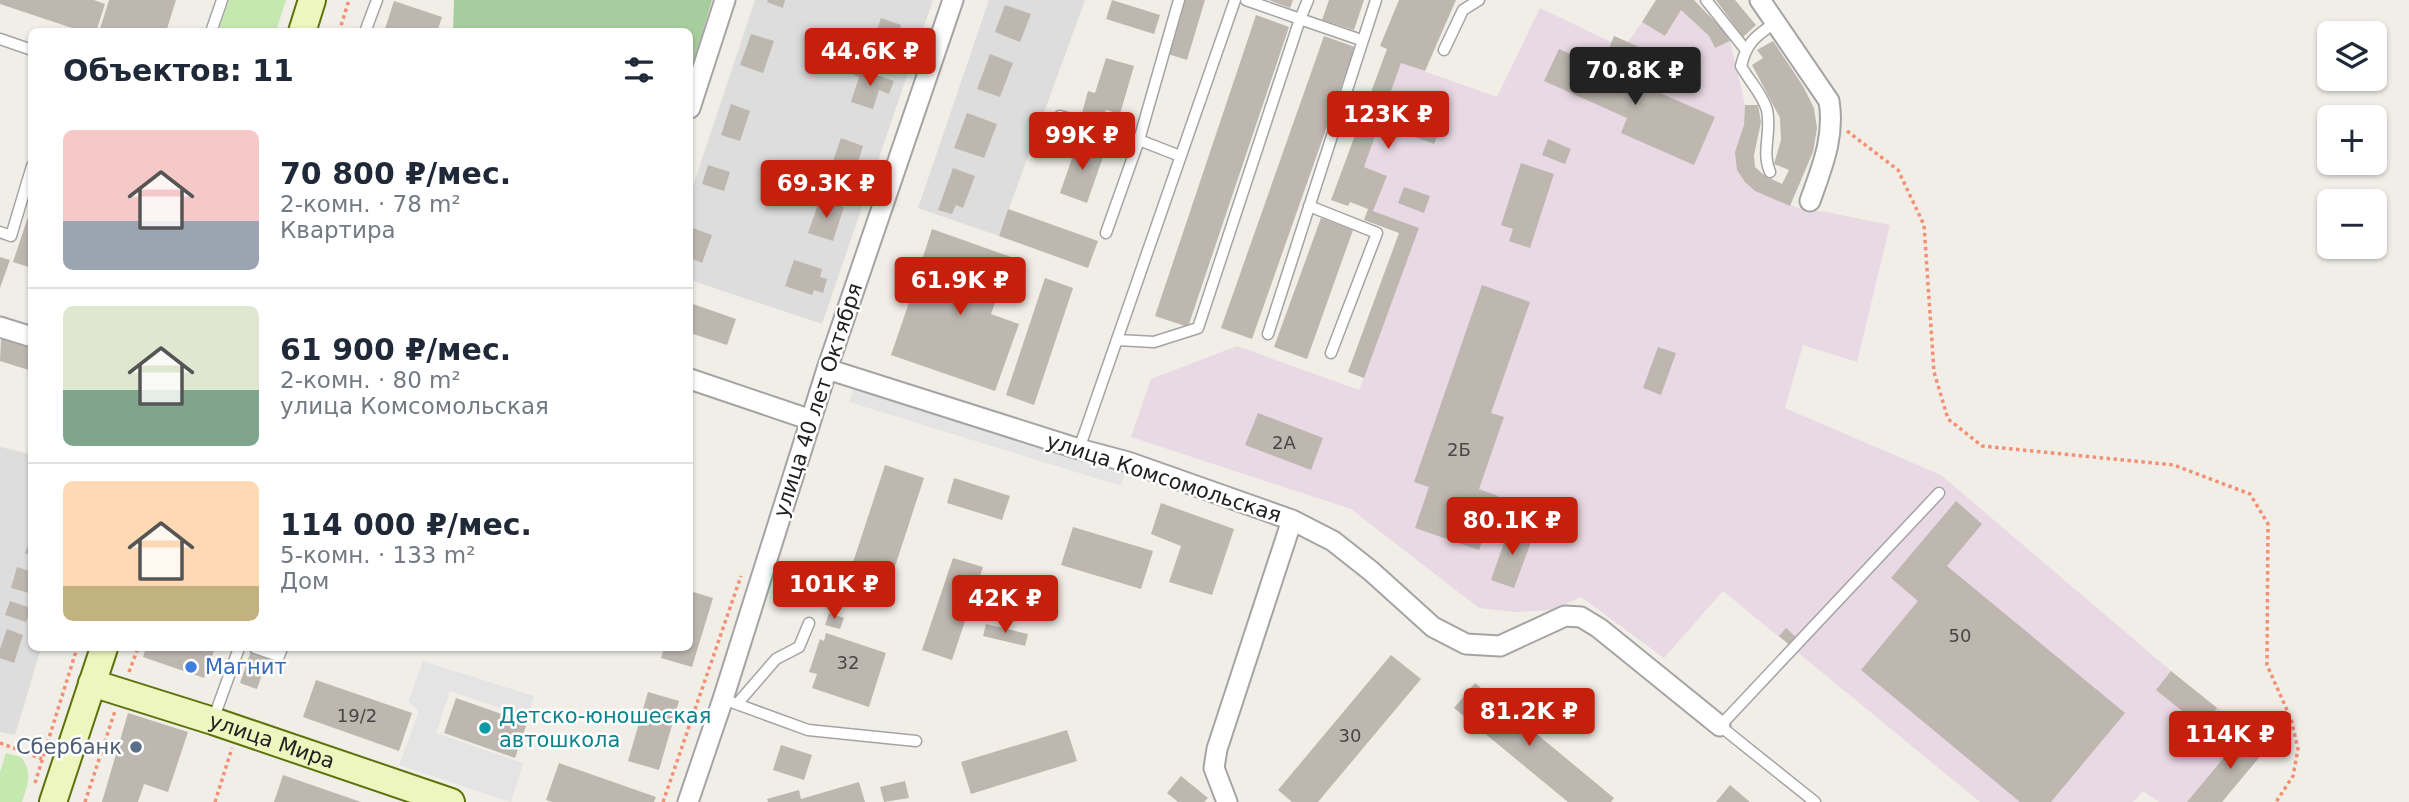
<!DOCTYPE html>
<html lang="ru">
<meta charset="utf-8">
<style>
body{margin:0;font-family:"DejaVu Sans",sans-serif;background:#f6f6f7;color:#1f2937;height:100vh;display:flex;flex-direction:column;font-size:26px;white-space:nowrap}
*{box-sizing:border-box;margin:0}
p{font-size:23px;color:#747a83}
.icon{flex:none;width:38px;height:38px;fill:none;stroke:currentColor;stroke-width:2;stroke-linecap:round;stroke-linejoin:round}
.map{position:relative;flex:1;overflow:hidden}
.panel{position:absolute;left:28px;top:28px;width:665px;height:623px;display:flex;flex-direction:column;background:#fff;border-radius:10px;box-shadow:0 2px 5px #0004}
.panel>*{flex:none}
.controls{position:absolute;left:2317px;top:21px;display:grid;gap:14px}
.controls a{display:grid;place-items:center;width:70px;height:70px;border-radius:10px;background:#fff;box-shadow:0 2px 5px #0004;font-size:35px}
.price{position:absolute;translate:-50% -60px;padding:0 16px;border-radius:7px;background:#c4200c;color:#fff;font-size:23px;line-height:46px;filter:drop-shadow(0 2px 4px #0008)}
.price::after{content:'';position:absolute;left:50%;top:42px;width:21px;height:16px;margin-left:-10px;background:inherit;clip-path:polygon(0 0,100% 0,50% 100%)}
.price.selected{background:#222;color:#fff}
ul{padding:0;list-style:none}
li{display:flex;align-items:center;gap:21px;height:175px;padding:0 35px}
li+li{border-top:2px solid #e0e1e3}
li span{display:grid;place-items:center;flex:none;width:196px;height:140px;border-radius:10px;color:#555}
li>.icon{margin-inline-start:auto}
span .icon{width:84px;height:84px;fill:#fffc;stroke-width:1}
li b{font-size:30px}
h2{display:flex;justify-content:space-between;align-items:center;height:84px;padding:0 35px;font-size:30px}
.map>svg:first-child{display:block}
.residential{fill:#dedddd}
.industrial{fill:#e9d9e4}
.grass{fill:#c5e7b0}
.forest{fill:#a7cd9e}
.parking{fill:#e4e4e4}
.building{fill:#bdb7b0}
.lines{fill:none;stroke-linecap:round;stroke-linejoin:round}
.lane-casing{stroke:#a4a4a4;stroke-width:13}
.street-casing{stroke:#a4a4a4;stroke-width:23}
.secondary-casing{stroke:#5c730b;stroke-width:30}
.path{stroke:#f29076;stroke-width:3.5;stroke-dasharray:3.5 3.5;stroke-linecap:butt}
.lane{stroke:#fff;stroke-width:10}
.street{stroke:#fff;stroke-width:19}
.secondary{stroke:#edf6bf;stroke-width:26}
.shop-dot{fill:#3f7fe0;stroke:#fff;stroke-width:2.5}
.culture-dot{fill:#0f9aa8;stroke:#fff;stroke-width:2.5}
.service-dot{fill:#5c6f8a;stroke:#fff;stroke-width:2.5}
.labels{text-anchor:middle;dominant-baseline:central;stroke-width:5;stroke-linejoin:round;paint-order:stroke}
.number-label{font-size:18px;fill:#474644}
.street-label{font-size:21px;fill:#202020;stroke:#fff}
.shop-label{font-size:21px;fill:#366cbe;stroke:#fff;text-anchor:start}
.culture-label{font-size:21px;fill:#0d838f;stroke:#fff;text-anchor:start}
.service-label{font-size:21px;fill:#4e5e75;stroke:#fff;text-anchor:end}
</style>
<div class="map">
<svg width="2409" height="802" viewBox="0 0 2409 802">
<rect width="100%" height="100%" fill="#f0eee7"/>
<path class="residential" d="M 755,0 L 933,0 L 822,324 L 690,280 L 690,195 Z
M 989,0 L 1085,0 L 999,236 L 918,208 Z
M 0,447 L 31,454 L 32,648 L 41,648 L 15,735 L 0,732 Z"/>
<path class="industrial" d="M 1540,8 L 1611,42 L 1614,36 L 1628,42 L 1642,22 L 1665,36 L 1681,10 L 1709,36 L 1715,48 L 1730,41 L 1745,105 L 1744,125 L 1755,191 L 1804,210 L 1827,212 L 1890,225 L 1857,362 L 1803,345 L 1785,408 L 1941,475 L 2171,671 L 2267,748 L 2222,802 L 2159,802 L 2143,791 L 2133,802 L 1980,802 L 1723,591 L 1664,658 L 1581,597 L 1551,610 L 1515,612 L 1479,608 L 1351,509 L 1131,437 L 1151,379 L 1237,346 L 1359,390 L 1419,228 L 1373,211 L 1387,176 L 1364,167 L 1401,63 L 1497,97 Z"/>
<path class="grass" d="M 229,0 L 286,0 L 276,31 L 218,31 Z
M 6,753 L 21,757 C 33,773 28,784 22,802 L 0,802 L 0,772 Z"/>
<path class="forest" d="M 454,0 L 712,0 L 690,75 L 690,32 L 453,31 Z"/>
<path class="parking" d="M 857,379 L 1128,462 L 1121,486 L 849,402 Z
M 423,661 L 534,696 L 528,717 L 450,691 L 436,733 L 523,763 L 511,802 L 399,765 L 419,711 L 408,702 Z"/>
<path class="building" d="M 0,0 L 94,0 L 105,4 L 96,32 L 84,32 L 0,4 Z
M 109,0 L 176,0 L 166,32 L 99,32 Z
M 768,0 L 785,0 L 783,8 L 767,2 Z
M 1112,0 L 1160,15 L 1154,34 L 1106,19 Z
M 1184,0 L 1205,0 L 1187,60 L 1168,54 Z
M 1269,0 L 1293,0 L 1290,8 Z
M 1329,0 L 1364,0 L 1354,30 L 1322,20 Z
M 1399,0 L 1456,0 L 1425,71 L 1401,63 L 1364,167 L 1387,176 L 1373,211 L 1419,228 L 1364,378 L 1348,372 L 1399,233 L 1364,220 L 1368,209 L 1350,202 L 1348,206 L 1331,200 L 1387,49 L 1380,46 Z
M 1656,0 L 1694,0 L 1722,29 L 1730,41 L 1715,48 L 1709,36 L 1681,10 L 1665,36 L 1642,22 Z
M 1716,0 L 1735,0 L 1756,25 L 1743,37 Z
M 394,1 L 442,17 L 437,32 L 384,32 Z
M 1005,5 L 1031,14 L 1020,42 L 995,32 Z
M 1256,15 L 1289,27 L 1188,327 L 1155,316 Z
M 881,18 L 901,25 L 898,36 L 909,40 L 903,58 L 871,48 Z
M 751,34 L 774,41 L 763,73 L 740,65 Z
M 1324,36 L 1355,47 L 1252,339 L 1221,328 Z
M 1614,36 L 1646,50 L 1639,67 L 1607,54 Z
M 1773,41 L 1803,86 L 1814,108 L 1817,128 L 1813,152 L 1790,206 L 1755,191 L 1745,182 L 1737,170 L 1735,152 L 1744,125 L 1745,105 L 1758,105 L 1761,122 L 1754,155 L 1755,167 L 1765,176 L 1782,184 L 1789,170 L 1774,164 L 1781,140 L 1780,118 L 1752,65 L 1763,58 L 1757,50 Z
M 1559,49 L 1715,117 L 1694,165 L 1621,133 L 1627,118 L 1544,81 Z
M 990,54 L 1013,63 L 1000,97 L 977,89 Z
M 1106,58 L 1134,66 L 1120,114 L 1106,110 L 1103,119 L 1082,113 L 1088,91 L 1095,93 Z
M 856,68 L 894,81 L 889,94 L 879,90 L 873,109 L 851,102 L 859,77 L 854,75 Z
M 731,104 L 750,111 L 740,141 L 721,135 Z
M 1423,111 L 1444,119 L 1434,144 L 1413,136 Z
M 967,113 L 997,124 L 984,158 L 954,148 Z
M 841,138 L 863,146 L 854,175 L 831,167 Z
M 1548,139 L 1571,149 L 1565,164 L 1542,155 Z
M 1078,141 L 1105,151 L 1087,203 L 1060,193 Z
M 1521,163 L 1554,174 L 1530,248 L 1509,241 L 1513,229 L 1501,225 Z
M 708,165 L 730,172 L 724,191 L 702,184 Z
M 953,168 L 975,176 L 963,208 L 956,205 L 952,214 L 938,210 Z
M 1404,187 L 1430,196 L 1424,213 L 1398,203 Z
M 820,199 L 844,207 L 833,241 L 808,233 Z
M 31,208 L 32,208 L 32,268 L 13,262 Z
M 1008,209 L 1098,241 L 1088,268 L 999,236 Z
M 1321,218 L 1353,230 L 1307,359 L 1274,347 Z
M 690,227 L 712,235 L 702,263 L 690,258 Z
M 932,229 L 1011,257 L 991,314 L 1019,324 L 995,391 L 891,355 L 914,288 L 960,304 L 969,276 L 922,260 Z
M 0,257 L 10,260 L 0,288 Z
M 794,260 L 822,269 L 820,277 L 827,279 L 823,293 L 814,290 L 812,295 L 785,286 Z
M 1045,278 L 1073,288 L 1034,405 L 1006,395 Z
M 1482,285 L 1530,302 L 1491,413 L 1504,417 L 1479,489 L 1498,496 L 1479,550 L 1415,528 L 1429,487 L 1414,482 Z
M 690,303 L 736,319 L 727,345 L 690,333 Z
M 1,339 L 32,349 L 32,371 L 0,361 Z
M 1658,347 L 1676,353 L 1661,395 L 1643,388 Z
M 1258,413 L 1323,438 L 1311,470 L 1245,445 Z
M 885,465 L 924,478 L 882,606 L 843,593 Z
M 954,478 L 1010,496 L 1002,520 L 947,503 Z
M 1956,501 L 1982,524 L 1947,566 L 2125,713 L 2051,802 L 2020,802 L 1861,670 L 1918,601 L 1891,578 Z
M 1161,503 L 1234,529 L 1212,595 L 1169,582 L 1181,546 L 1151,534 Z
M 1510,525 L 1534,534 L 1514,588 L 1491,580 Z
M 1073,527 L 1153,551 L 1141,589 L 1061,565 Z
M 32,536 L 32,556 L 25,553 Z
M 953,558 L 983,567 L 952,660 L 922,650 Z
M 17,567 L 32,572 L 32,594 L 11,588 Z
M 690,591 L 713,598 L 692,667 L 661,658 L 664,648 L 690,648 Z
M 10,601 L 31,608 L 26,622 L 5,615 Z
M 829,613 L 844,618 L 840,629 L 825,625 Z
M 986,624 L 1028,634 L 1025,646 L 983,636 Z
M 1786,628 L 1797,638 L 1791,646 L 1779,636 Z
M 7,629 L 23,635 L 14,663 L 0,658 L 0,649 Z
M 826,633 L 886,653 L 869,707 L 812,688 L 817,674 L 809,672 L 820,639 L 824,641 Z
M 146,648 L 215,648 L 204,678 L 143,657 Z
M 251,651 L 268,657 L 257,689 L 240,683 Z
M 1391,655 L 1421,679 L 1318,802 L 1292,802 L 1278,790 Z
M 2171,671 L 2217,708 L 2202,727 L 2156,690 Z
M 316,680 L 412,713 L 399,751 L 303,717 Z
M 1475,683 L 1614,798 L 1611,802 L 1568,802 L 1454,708 Z
M 648,692 L 679,701 L 659,770 L 628,761 Z
M 456,698 L 527,723 L 515,758 L 444,733 Z
M 128,713 L 188,732 L 168,792 L 144,784 L 138,802 L 102,802 Z
M 1067,730 L 1077,761 L 971,794 L 961,762 Z
M 2246,731 L 2267,748 L 2222,802 L 2187,802 Z
M 781,745 L 812,755 L 804,780 L 773,770 Z
M 559,763 L 656,797 L 654,802 L 552,802 L 546,800 Z
M 283,775 L 361,802 L 274,802 Z
M 1181,776 L 1208,798 L 1204,802 L 1178,802 L 1167,793 Z
M 905,781 L 909,798 L 884,802 L 880,787 Z
M 859,782 L 865,802 L 768,802 L 767,799 L 799,790 L 801,799 Z
M 1730,785 L 1750,802 L 1716,802 Z"/>
<g class="lines">
<g class="lane-casing">
<path id="lane" d="M 1308,0 L 1300,19 L 1361,40
M 1706,0 L 1745,49
M 211,32 L 222,0
M 365,32 L 377,0
M 0,39 L 32,50
M 1444,50 L 1463,10 L 1479,0
M 1060,116 L 1139,140 L 1180,156
M 1770,172 C 1761,152 1772,132 1767,110 C 1763,95 1748,79 1741,66 C 1747,41 1756,36 1776,22
M 1309,206 L 1377,233 L 1331,353
M 0,232 L 11,236 L 32,166
M 1106,233 L 1139,140 L 1179,0
M 1268,334 L 1376,0
M 1118,340 L 1154,342 L 1198,328 L 1300,19 L 1246,0
M 1079,449 L 1235,0
M 255,648 L 279,656 L 282,648
M 723,699 L 808,730 L 916,741
M 737,704 L 776,659 L 799,647 L 809,623
M 213,720 L 239,648
M 1815,802 L 1720,726 L 1939,493"/>
</g>
<g class="street-casing">
<path id="street" d="M 1760,0 L 1829,101 C 1835,137 1822,167 1810,201
M 690,108 L 725,0
M 0,327 L 32,337
M 827,369 L 1079,449 L 1128,462 L 1292,520 L 1333,541 L 1371,571 L 1433,627 L 1466,644 L 1500,646 L 1565,616 L 1581,617 L 1599,628 L 1720,726
M 690,379 L 811,420
M 688,802 L 723,699 L 827,369 L 953,0
M 1227,802 L 1214,768 L 1217,749 L 1292,520"/>
</g>
<g class="secondary-casing">
<g id="secondary">
<path d="M 302,32 L 312,0"/>
<path id="s1" d="M 92,683 L 213,721 L 451,802"/>
<path d="M 53,802 L 104,648"/>
</g>
</g>
<path class="path" d="M 339,32 L 349,0
M 1847,131 L 1898,170 L 1924,225 L 1934,372 L 1948,419 L 1982,446 L 2174,465 L 2250,494 L 2268,524 L 2267,665 L 2291,719 L 2298,749 L 2293,776 L 2276,802
M 129,672 L 138,648
M 0,743 L 42,759
M 35,783 L 77,648
M 85,802 L 115,711
M 215,802 L 232,748
M 663,802 L 741,576"/>
<use href="#lane" class="lane"/>
<use href="#street" class="street"/>
<use href="#secondary" class="secondary"/>
</g>
<circle class="shop-dot" cx="191" cy="667" r="7"/>
<circle class="culture-dot" cx="485" cy="728" r="7"/>
<circle class="service-dot" cx="136" cy="747" r="7"/>
<g class="labels">
<g class="number-label">
<text x="1284" y="442">2А</text>
<text x="1459" y="449">2Б</text>
<text x="1960" y="635">50</text>
<text x="848" y="662">32</text>
<text x="357" y="715">19/2</text>
<text x="1350" y="735">30</text>
</g>
<g class="street-label">
<text transform="translate(818 400) rotate(-72)">улица 40 лет Октября</text>
<text transform="translate(1164 478) rotate(18)">улица Комсомольская</text>
<text stroke="none"><textPath href="#s1" startOffset="189">улица Мира</textPath></text>
</g>
<g class="shop-label">
<text x="205" y="667">Магнит</text>
</g>
<g class="culture-label">
<text x="499" y="716">Детско-юношеская<tspan x="499" dy="24">автошкола</tspan></text>
</g>
<g class="service-label">
<text x="122" y="747">Сбербанк</text>
</g>
</g>
</svg>
<div class="controls">
<a><svg class="icon" aria-label="layers" viewBox="0 0 24 24"><path d="M12 4l9 5-9 5-9-5zM3 14l9 5 9-5"/></svg></a>
<a>+</a>
<a>−</a>
</div>
<b class="price" style="left:870px;top:88px">44.6K ₽</b>
<b class="price selected" style="left:1635px;top:107px">70.8K ₽</b>
<b class="price" style="left:1388px;top:151px">123K ₽</b>
<b class="price" style="left:1082px;top:172px">99K ₽</b>
<b class="price" style="left:826px;top:220px">69.3K ₽</b>
<b class="price" style="left:960px;top:317px">61.9K ₽</b>
<b class="price" style="left:1512px;top:557px">80.1K ₽</b>
<b class="price" style="left:834px;top:621px">101K ₽</b>
<b class="price" style="left:1005px;top:635px">42K ₽</b>
<b class="price" style="left:1529px;top:748px">81.2K ₽</b>
<b class="price" style="left:2230px;top:771px">114K ₽</b>
<section class="panel">
<h2>Объектов: 11<svg class="icon" aria-label="filters" viewBox="0 0 24 24"><path d="M4 7h16M4 17h16"/><circle cx="9" cy="7" r="2"/><circle cx="15" cy="17" r="2"/></svg></h2>
<ul>
<li><span style="background:linear-gradient(#f6c9c9 65%,#9aa5b1 0)"><svg class="icon" aria-label="home" viewBox="0 0 24 24"><path d="M3 11l9-7 9 7M6 9v11h12V9"/></svg></span><div><b>70 800 ₽/мес.</b><p>2-комн. · 78 m²</p><p>Квартира</p></div></li>
<li><span style="background:linear-gradient(#dfe7d0 60%,#7fa58c 0)"><svg class="icon" aria-label="home" viewBox="0 0 24 24"><path d="M3 11l9-7 9 7M6 9v11h12V9"/></svg></span><div><b>61 900 ₽/мес.</b><p>2-комн. · 80 m²</p><p>улица Комсомольская</p></div></li>
<li><span style="background:linear-gradient(#ffd9b3 75%,#c2b280 0)"><svg class="icon" aria-label="home" viewBox="0 0 24 24"><path d="M3 11l9-7 9 7M6 9v11h12V9"/></svg></span><div><b>114 000 ₽/мес.</b><p>5-комн. · 133 m²</p><p>Дом</p></div></li>
</ul>
</section>
</div>
